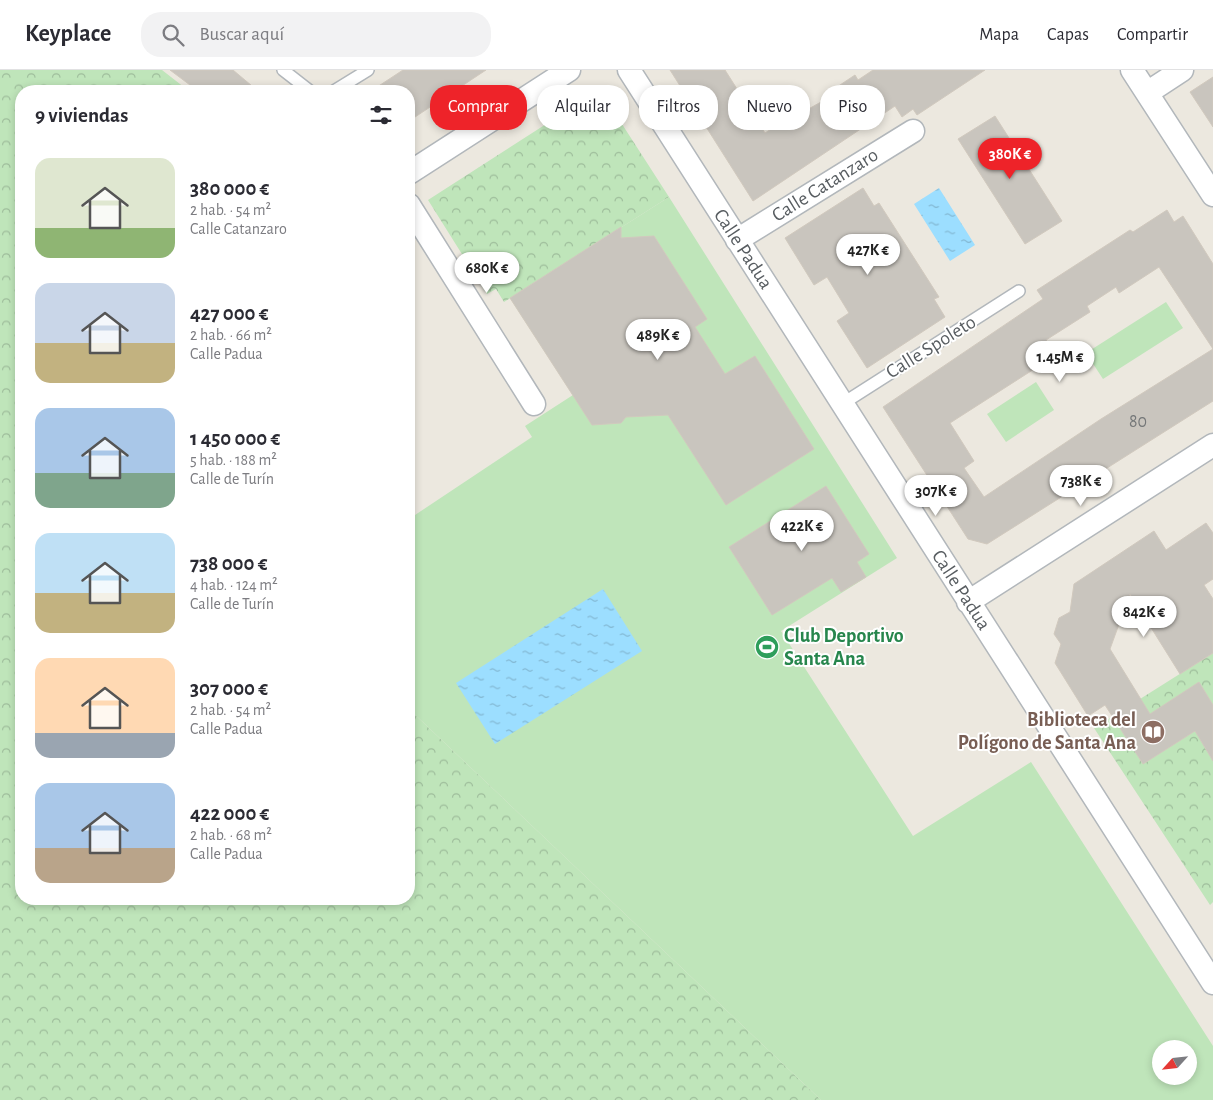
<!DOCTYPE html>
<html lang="es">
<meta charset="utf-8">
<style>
body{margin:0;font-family:"Alegreya Sans",sans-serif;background:#f2f2f3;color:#2b2b33;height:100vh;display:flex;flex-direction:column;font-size:19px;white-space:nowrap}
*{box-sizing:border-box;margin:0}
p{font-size:16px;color:#7c7c81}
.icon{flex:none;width:28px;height:28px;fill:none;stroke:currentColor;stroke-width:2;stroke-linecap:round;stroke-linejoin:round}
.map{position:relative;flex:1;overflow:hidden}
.drawer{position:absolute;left:15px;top:15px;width:400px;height:820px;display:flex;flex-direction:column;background:#fff;border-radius:20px;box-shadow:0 2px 8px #0003}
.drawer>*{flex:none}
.banner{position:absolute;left:430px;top:15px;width:475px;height:45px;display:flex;gap:10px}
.needle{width:32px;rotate:243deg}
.fabs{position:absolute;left:1152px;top:970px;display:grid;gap:10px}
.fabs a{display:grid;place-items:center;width:45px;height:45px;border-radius:50%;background:#fff;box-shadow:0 2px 8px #0003;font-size:25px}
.price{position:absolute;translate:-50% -42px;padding:0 11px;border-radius:18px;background:#fff;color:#222;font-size:16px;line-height:32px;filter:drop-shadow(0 1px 2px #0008)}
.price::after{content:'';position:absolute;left:50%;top:30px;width:15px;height:11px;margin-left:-8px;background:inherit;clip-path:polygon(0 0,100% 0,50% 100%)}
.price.on{background:#ee2329;color:#fff}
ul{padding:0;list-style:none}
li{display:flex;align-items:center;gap:15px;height:125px;padding:0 20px}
li span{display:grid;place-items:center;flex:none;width:140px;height:100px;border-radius:15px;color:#555}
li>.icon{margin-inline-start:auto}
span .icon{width:60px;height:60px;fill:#fffc;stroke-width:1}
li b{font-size:21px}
h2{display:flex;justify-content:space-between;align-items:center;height:60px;padding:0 20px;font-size:21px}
.tag{padding:0 18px;border-radius:20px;background:#fff;box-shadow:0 2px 8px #0003;font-size:18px;line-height:45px}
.tag.on{background:#ee2329;color:#fff}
header{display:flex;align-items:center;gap:30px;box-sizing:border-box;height:70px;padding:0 25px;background:#fff;border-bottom:1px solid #e1e1e2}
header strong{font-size:24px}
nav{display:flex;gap:28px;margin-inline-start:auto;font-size:18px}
.search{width:350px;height:45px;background:#f2f2f3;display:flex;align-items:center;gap:12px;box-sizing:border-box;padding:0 18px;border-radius:20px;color:#7c7c81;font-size:19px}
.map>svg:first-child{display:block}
.park{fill:url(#park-crowns)}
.garden{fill:#bfe5ba;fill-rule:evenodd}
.water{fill:url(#water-ripples)}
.building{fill:#c9c5be;stroke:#d1c9be}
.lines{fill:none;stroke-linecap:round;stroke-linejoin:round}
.lane-casing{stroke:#b2b7bb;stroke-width:14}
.street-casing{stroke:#b2b7bb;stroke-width:25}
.lane{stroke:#fff;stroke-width:11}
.street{stroke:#fff;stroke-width:22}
.labels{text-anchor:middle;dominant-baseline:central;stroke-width:4;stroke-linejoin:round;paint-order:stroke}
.number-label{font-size:18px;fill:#747778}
.street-label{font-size:20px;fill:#585d61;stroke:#fff}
.leisure-label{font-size:20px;font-weight:bold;fill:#27864d;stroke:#fff;text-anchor:start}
.education-label{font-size:20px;font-weight:bold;fill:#785e54;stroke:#fff;text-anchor:end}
</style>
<header>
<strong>Keyplace</strong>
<div class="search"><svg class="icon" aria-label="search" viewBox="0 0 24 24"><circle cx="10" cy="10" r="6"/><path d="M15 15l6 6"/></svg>Buscar aquí</div>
<nav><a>Mapa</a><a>Capas</a><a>Compartir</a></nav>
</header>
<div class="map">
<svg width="1213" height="1030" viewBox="0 0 1213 1030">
<defs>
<pattern id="park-crowns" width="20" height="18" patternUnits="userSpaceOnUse" patternTransform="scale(1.25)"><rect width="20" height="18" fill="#bfe5ba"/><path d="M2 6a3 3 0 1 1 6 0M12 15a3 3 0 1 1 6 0" fill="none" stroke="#9ebd9b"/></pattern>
<pattern id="water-ripples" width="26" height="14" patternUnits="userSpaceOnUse" patternTransform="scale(1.25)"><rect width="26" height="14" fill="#9cdeff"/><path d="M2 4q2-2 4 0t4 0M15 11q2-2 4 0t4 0" fill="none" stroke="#82b7d2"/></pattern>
</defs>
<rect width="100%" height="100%" fill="#ece8df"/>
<path class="park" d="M 0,0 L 162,0 L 189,21 L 21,21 L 21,829 L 409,829 L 409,639 L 821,1030 L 0,1030 Z
M 582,31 L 611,37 L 669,127 L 504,232 L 496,219 L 487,224 L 428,130 Z
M 1213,583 L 1213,832 L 1210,835 L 1094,658 Z"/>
<path class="garden" d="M 669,127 L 897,488 L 781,561 L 913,766 L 1031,692 L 1213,976 L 1213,1030 L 821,1030 L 409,639 L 409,451 L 415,445 L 532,367 L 525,356 L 573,325 L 510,228 ZM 1161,979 L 1189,979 L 1189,1006 L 1161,1006 Z
M 1166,232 L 1183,258 L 1103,309 L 1086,283 Z
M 1036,312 L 1054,340 L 1006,372 L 987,344 Z"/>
<path class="water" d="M 939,118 L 975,175 L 950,191 L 914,134 Z
M 603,519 L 642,581 L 495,674 L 456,613 Z"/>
<path class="building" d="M 170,0 L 233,0 L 258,21 L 198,21 Z
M 403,0 L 486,0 L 409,51 L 409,21 L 371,21 Z
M 670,0 L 725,0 L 765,63 L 804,38 L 805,41 L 837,23 L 834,19 L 855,5 L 858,10 L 873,0 L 985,0 L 917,45 L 913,39 L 902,47 L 895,36 L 753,131 Z
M 1213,7 L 1213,57 L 1190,22 Z
M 995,46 L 1062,151 L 1025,174 L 958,69 Z
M 863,118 L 874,136 L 879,133 L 939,227 L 934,229 L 945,247 L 867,298 L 837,251 L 849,243 L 827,207 L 814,215 L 785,168 Z
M 1167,140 L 1174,152 L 1183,146 L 1213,194 L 1213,279 L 1159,197 L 1119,223 L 1116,217 L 1087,236 L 1090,242 L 1046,270 L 1052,277 L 1038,287 L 1042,294 L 950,353 L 974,391 L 964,398 L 984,427 L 1101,349 L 1213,279 L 1213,331 L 987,474 L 968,469 L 883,337 L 1043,229 L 1037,220 L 1130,160 L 1133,162 Z
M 621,157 L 621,168 L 654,166 L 707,249 L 695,257 L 725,304 L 755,286 L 814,379 L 726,435 L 668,345 L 626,347 L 621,353 L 592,355 L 510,228 Z
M 826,416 L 869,484 L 857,492 L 866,507 L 841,522 L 832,508 L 772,545 L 729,477 Z
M 1206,453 L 1213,463 L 1213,509 L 1204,515 L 1213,529 L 1213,583 L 1180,604 L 1130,524 L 1110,579 L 1150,644 L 1199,612 L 1213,635 L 1213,691 L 1195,661 L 1143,694 L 1105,635 L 1088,646 L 1055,593 L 1061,574 L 1054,564 L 1059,548 L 1070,542 L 1074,514 L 1154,461 L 1166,480 Z"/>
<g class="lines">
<g class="lane-casing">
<path id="lane" d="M 283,0 L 310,21
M 334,21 L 368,0
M 842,334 L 1019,221"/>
</g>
<g class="street-casing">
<path id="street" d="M 629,0 L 1213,913
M 1132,0 L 1213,125
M 1147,23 L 1182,0
M 409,103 L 569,0
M 409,135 L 534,334
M 737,170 L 913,61
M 968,532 L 1213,375"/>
</g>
<use href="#lane" class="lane"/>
<use href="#street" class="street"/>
</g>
<defs>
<g id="stadium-disc" transform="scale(1.25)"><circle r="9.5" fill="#2e9e5b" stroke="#fff"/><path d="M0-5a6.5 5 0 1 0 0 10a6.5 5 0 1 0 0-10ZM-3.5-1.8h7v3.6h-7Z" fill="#fff"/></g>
<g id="library-disc" transform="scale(1.25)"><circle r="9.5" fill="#8d6e63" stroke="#fff"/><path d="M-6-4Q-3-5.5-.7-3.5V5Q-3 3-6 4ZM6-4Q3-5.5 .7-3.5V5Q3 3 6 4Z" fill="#fff"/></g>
</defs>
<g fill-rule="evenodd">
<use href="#stadium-disc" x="767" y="577"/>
<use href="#library-disc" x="1153" y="662"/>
</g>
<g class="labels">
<g class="number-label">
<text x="1138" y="352">80</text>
</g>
<g class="street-label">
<text transform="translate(825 115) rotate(-32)">Calle Catanzaro</text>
<text transform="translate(743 179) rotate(57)">Calle Padua</text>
<text transform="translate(931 277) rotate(-32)">Calle Spoleto</text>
<text transform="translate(961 520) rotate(57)">Calle Padua</text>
</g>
<g class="leisure-label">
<text x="784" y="566">Club Deportivo<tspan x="784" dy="23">Santa Ana</tspan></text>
</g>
<g class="education-label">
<text x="1136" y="650">Biblioteca del<tspan x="1136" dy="23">Polígono de Santa Ana</tspan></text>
</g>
</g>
</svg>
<div class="fabs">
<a><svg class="needle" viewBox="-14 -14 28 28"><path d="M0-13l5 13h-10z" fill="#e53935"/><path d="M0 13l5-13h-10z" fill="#7c7c81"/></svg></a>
</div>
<b class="price on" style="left:1010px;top:110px">380K €</b>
<b class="price" style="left:868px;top:206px">427K €</b>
<b class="price" style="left:487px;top:224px">680K €</b>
<b class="price" style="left:658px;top:291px">489K €</b>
<b class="price" style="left:1060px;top:313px">1.45M €</b>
<b class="price" style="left:1081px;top:437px">738K €</b>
<b class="price" style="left:936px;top:447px">307K €</b>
<b class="price" style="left:802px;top:482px">422K €</b>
<b class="price" style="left:1144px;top:568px">842K €</b>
<div class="banner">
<a class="tag on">Comprar</a>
<a class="tag">Alquilar</a>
<a class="tag">Filtros</a>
<a class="tag">Nuevo</a>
<a class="tag">Piso</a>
</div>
<section class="drawer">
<h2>9 viviendas<svg class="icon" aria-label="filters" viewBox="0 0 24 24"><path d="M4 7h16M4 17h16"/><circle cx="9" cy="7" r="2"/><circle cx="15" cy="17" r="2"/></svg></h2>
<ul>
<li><span style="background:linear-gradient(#dfe7d0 70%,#8fb573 0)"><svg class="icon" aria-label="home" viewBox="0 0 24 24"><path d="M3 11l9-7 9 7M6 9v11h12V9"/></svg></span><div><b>380 000 €</b><p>2 hab. · 54 m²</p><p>Calle Catanzaro</p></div></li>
<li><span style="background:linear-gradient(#c9d6e8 60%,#c2b280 0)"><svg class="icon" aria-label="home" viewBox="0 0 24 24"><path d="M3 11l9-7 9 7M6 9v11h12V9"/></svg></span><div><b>427 000 €</b><p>2 hab. · 66 m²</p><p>Calle Padua</p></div></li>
<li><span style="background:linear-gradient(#a9c7e8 65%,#7fa58c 0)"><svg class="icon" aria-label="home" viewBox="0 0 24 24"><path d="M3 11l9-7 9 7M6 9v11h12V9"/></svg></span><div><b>1 450 000 €</b><p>5 hab. · 188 m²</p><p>Calle de Turín</p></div></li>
<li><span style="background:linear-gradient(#bfe0f5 60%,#c2b280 0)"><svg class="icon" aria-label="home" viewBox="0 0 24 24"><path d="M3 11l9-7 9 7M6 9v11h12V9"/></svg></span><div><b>738 000 €</b><p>4 hab. · 124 m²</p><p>Calle de Turín</p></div></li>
<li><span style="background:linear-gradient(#ffd9b3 75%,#9aa5b1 0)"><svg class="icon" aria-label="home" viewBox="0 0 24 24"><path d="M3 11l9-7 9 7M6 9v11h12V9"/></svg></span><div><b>307 000 €</b><p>2 hab. · 54 m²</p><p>Calle Padua</p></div></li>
<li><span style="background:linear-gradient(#a9c7e8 65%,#b9a48a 0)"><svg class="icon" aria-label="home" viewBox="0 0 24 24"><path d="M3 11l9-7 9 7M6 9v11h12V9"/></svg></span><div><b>422 000 €</b><p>2 hab. · 68 m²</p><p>Calle Padua</p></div></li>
</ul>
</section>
</div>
